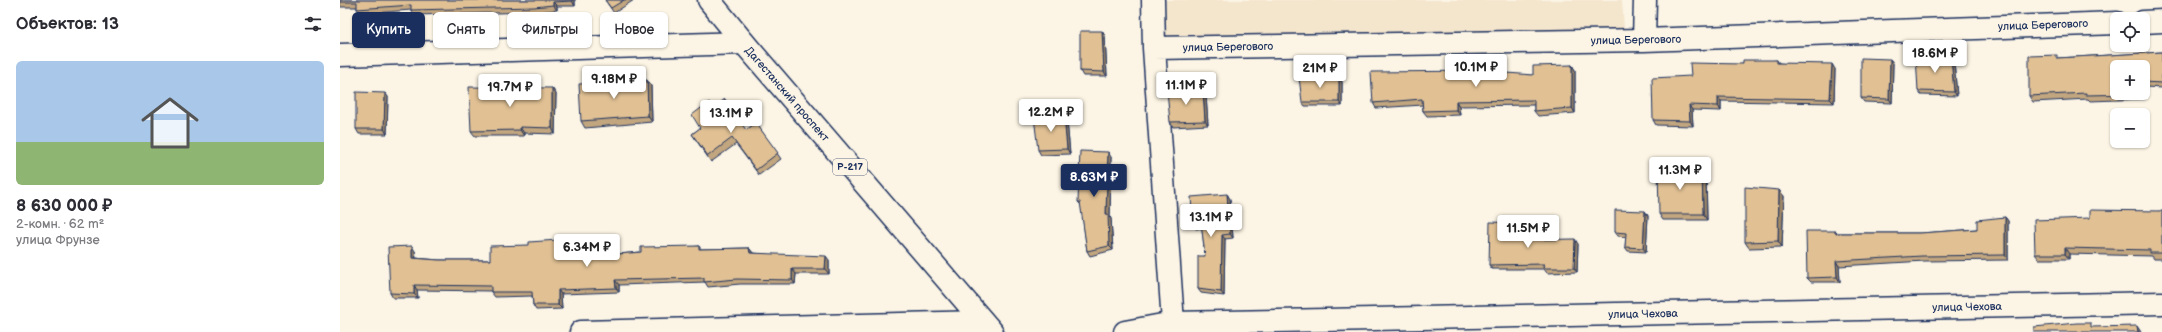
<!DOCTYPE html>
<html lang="ru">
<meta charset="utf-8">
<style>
body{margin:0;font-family:"Balsamiq Sans",sans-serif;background:#f7f7f7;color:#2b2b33;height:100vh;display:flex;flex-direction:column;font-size:15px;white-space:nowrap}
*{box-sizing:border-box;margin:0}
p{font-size:13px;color:#7c7c81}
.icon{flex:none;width:22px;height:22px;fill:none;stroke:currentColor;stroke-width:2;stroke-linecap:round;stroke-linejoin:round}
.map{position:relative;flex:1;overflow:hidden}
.drawer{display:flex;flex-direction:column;background:#fff;width:340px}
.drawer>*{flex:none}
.banner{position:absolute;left:12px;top:12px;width:380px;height:36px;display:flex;gap:8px}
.controls{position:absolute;left:1770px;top:12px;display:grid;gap:8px}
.controls a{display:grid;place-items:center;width:40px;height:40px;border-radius:6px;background:#fff;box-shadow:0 1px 3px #0004;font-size:20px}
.price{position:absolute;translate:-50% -34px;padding:0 9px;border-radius:4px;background:#fff;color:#222;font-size:13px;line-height:26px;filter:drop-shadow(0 1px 2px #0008)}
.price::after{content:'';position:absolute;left:50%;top:24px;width:12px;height:9px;margin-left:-6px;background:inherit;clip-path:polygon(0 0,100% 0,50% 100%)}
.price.active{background:#1b2f5e;color:#fff}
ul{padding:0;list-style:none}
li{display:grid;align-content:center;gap:8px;height:212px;padding:0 16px}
li span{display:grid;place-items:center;height:124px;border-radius:6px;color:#555}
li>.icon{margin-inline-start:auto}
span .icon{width:72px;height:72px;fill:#fffc;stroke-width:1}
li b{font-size:17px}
h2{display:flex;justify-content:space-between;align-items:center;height:48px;padding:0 16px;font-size:17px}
.pill{padding:0 14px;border-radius:6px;background:#fff;box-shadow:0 1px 3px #0004;font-size:14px;line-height:36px}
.pill.active{background:#1b2f5e;color:#fff}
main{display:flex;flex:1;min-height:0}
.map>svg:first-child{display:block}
.built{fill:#f4e5cd}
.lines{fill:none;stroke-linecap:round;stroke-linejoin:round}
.minor-casing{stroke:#1b2f5e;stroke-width:25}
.highway-casing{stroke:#1b2f5e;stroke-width:25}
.minor{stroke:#fcf5e5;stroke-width:22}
.highway{stroke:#fcf5e5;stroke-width:22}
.wall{fill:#c2a67f;stroke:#1b2f5e;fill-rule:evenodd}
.shaded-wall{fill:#9e8768;stroke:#1b2f5e}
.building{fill:#e1c194;stroke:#1b2f5e}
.labels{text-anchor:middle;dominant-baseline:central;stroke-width:3;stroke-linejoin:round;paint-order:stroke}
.shield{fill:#fcf5e5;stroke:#5e6a86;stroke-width:1}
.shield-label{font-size:10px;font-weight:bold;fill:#1b2f5e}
.street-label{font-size:11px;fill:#1b2f5e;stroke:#fcf5e5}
</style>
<main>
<section class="drawer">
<h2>Объектов: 13<svg class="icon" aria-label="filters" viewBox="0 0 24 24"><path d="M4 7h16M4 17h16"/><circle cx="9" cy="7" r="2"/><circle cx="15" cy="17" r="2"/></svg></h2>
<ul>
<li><span style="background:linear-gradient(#a9c7e8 65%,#8fb573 0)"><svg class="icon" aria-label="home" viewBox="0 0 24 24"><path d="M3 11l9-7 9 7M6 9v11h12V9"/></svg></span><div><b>8 630 000 ₽</b><p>2-комн. · 62 m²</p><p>улица Фрунзе</p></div></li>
</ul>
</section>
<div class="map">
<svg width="1822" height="332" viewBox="0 0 1822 332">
<rect width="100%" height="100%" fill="#fcf5e5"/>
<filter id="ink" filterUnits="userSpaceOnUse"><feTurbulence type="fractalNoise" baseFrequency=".025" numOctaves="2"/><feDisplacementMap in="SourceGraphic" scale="8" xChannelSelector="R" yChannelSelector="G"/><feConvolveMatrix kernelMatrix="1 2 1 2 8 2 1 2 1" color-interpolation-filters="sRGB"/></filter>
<g filter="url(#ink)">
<path class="built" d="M 817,0 L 1282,0 L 1284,28 L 819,41 Z"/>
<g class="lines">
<g class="minor-casing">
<path id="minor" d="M 813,0 L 814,48 L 833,323 L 836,332
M 1803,22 L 1822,21
M 1304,40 L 1305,0
M 814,48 L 1304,40 L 1777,23
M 0,55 L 404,43
M 241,332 L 643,322
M 785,332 L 833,323 L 1822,303"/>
</g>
<g class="highway-casing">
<path id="highway" d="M 369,0 L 404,43 L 652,332"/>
</g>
<use href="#minor" class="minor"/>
<use href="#highway" class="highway"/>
</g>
<path class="wall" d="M 0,0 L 235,0 L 235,6 L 217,6 L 217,10 L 197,12 L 75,15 L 71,10 L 21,14 L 17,9 L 17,7 L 0,7 Z
M 265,0 L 294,0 L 274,13 Z
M 762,31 L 765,36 L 767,76 L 743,76 L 740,71 Z
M 1822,52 L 1822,88 L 1805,87 L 1805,99 L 1750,101 L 1748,99 L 1693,102 L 1689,96 L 1718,58 ZM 1777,67 L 1803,67 L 1803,93 Z
M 1611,58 L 1614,62 L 1617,96 L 1581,95 L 1578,91 Z
M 1550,59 L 1553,63 L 1552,103 L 1524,102 L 1521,98 Z
M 1437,60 L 1439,63 L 1495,69 L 1494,103 L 1381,101 L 1381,111 L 1352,110 L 1353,126 L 1316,125 L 1313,120 L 1351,76 L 1403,64 Z
M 1232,65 L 1235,70 L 1235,113 L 1198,116 L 1194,111 L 1194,105 L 1119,106 L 1120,115 L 1087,116 L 1083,111 L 1083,105 L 1036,108 L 1033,103 L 1193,75 Z
M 999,77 L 1002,82 L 1002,106 L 965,106 L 962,102 Z
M 307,80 L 311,86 L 312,122 L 245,128 L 241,121 Z
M 212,88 L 216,94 L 215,134 L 184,133 L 184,136 L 135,136 L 131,131 Z
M 45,93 L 48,97 L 47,134 L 19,134 L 16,129 Z
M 866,95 L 868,125 L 833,127 L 830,122 Z
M 374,107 L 406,130 L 416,123 L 441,159 L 419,175 L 396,144 L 371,162 L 352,134 L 360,128 Z
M 727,121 L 730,154 L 701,155 L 698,150 Z
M 771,157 L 770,216 L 771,219 L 773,250 L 750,256 L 747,251 L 741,205 L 738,202 Z
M 1366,174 L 1367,220 L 1323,220 L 1319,214 Z
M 887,194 L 890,199 L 893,238 L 885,239 L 884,296 L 861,293 L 858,289 L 865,256 L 862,228 L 856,229 L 853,225 Z
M 1444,196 L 1442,247 L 1409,248 L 1405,242 Z
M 1305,211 L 1308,216 L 1306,252 L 1288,251 L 1285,247 L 1286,237 L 1278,236 L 1275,232 Z
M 1822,211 L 1822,259 L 1814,259 L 1812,256 L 1729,254 L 1729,259 L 1699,259 L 1695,254 L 1750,218 Z
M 1665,217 L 1668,221 L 1668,260 L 1585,261 L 1499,266 L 1500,282 L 1471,282 L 1467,278 L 1495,231 L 1497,233 L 1580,233 L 1637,229 Z
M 1179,223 L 1182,227 L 1182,240 L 1238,244 L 1237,272 L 1207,273 L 1204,269 L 1152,269 L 1149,265 Z
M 221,245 L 221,246 L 246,250 L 246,257 L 301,252 L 359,246 L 361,249 L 409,248 L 413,253 L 489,260 L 489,274 L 456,274 L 455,284 L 400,284 L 368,287 L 365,282 L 279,285 L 279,292 L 221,294 L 222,309 L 196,310 L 193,305 L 192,296 L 155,297 L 151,292 L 151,291 L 77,290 L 78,298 L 53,298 L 50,293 L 75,251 L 76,258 L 99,260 L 150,260 Z"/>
<path class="shaded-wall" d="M 232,0 L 235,0 L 235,6 L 232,1 Z
M 213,2 L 217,6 L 217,10 L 213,5 Z
M 762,31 L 765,36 L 767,76 L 764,72 Z
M 1611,58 L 1614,62 L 1617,96 L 1614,92 Z
M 1550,59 L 1553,63 L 1552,103 L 1549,99 Z
M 1492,64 L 1495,69 L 1494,103 L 1490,99 Z
M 1232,65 L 1235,70 L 1235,113 L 1232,108 Z
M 999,77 L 1002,82 L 1002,106 L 999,102 Z
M 307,80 L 311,86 L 312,122 L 308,116 Z
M 1803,84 L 1805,87 L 1805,99 L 1801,94 L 1801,93 L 1803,93 Z
M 212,88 L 216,94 L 215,134 L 212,128 Z
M 863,90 L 866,95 L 868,125 L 865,121 Z
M 45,93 L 48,97 L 47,134 L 44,129 Z
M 1378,97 L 1381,101 L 1381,111 L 1378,106 Z
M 1116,101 L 1119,106 L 1120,115 L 1116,110 Z
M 1349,105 L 1352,110 L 1353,126 L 1350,121 Z
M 724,116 L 727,121 L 730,154 L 727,149 Z
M 180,127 L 184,133 L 184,136 L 180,130 Z
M 768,152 L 771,157 L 770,216 L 771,219 L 773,250 L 769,246 L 766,214 Z
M 1362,168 L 1366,174 L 1367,220 L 1363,214 Z
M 1439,190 L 1444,196 L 1442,247 L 1438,241 Z
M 887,194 L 890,199 L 893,238 L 890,234 Z
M 1305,211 L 1308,216 L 1306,252 L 1303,248 Z
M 1665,217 L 1668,221 L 1668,260 L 1665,255 Z
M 1179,223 L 1182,227 L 1182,245 L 1179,240 Z
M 882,235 L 885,239 L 884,296 L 881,292 Z
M 1235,239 L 1238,244 L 1237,272 L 1234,268 Z
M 218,240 L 221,245 L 221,251 L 218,247 Z
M 243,245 L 246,250 L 246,262 L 243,257 Z
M 72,246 L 75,251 L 76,263 L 72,258 Z
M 409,248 L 413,253 L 413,258 L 410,253 Z
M 1725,248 L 1729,254 L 1729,259 L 1725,254 Z
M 486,256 L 489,260 L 489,274 L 485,269 Z
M 1496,261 L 1499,266 L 1500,282 L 1497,277 Z
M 452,269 L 456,274 L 455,284 L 452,280 Z
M 275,280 L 279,285 L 279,292 L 276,288 Z
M 74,285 L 77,290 L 78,298 L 74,294 Z
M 218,290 L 221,294 L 222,309 L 218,305 Z
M 1797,326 L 1801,332 L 1798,332 Z"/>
<path class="building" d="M 0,0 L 232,0 L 232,1 L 213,2 L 213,5 L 194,7 L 71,10 L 71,5 L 17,9 L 17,2 L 0,2 Z
M 265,0 L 284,0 L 271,8 Z
M 740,31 L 762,31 L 764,72 L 740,71 Z
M 1822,52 L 1822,83 L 1803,82 L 1803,67 L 1777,67 L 1777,93 L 1801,93 L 1801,94 L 1746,95 L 1746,93 L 1689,96 L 1689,56 L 1717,55 L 1717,58 Z
M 1576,56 L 1611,58 L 1614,92 L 1578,91 Z
M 1521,58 L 1550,59 L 1549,99 L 1521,98 Z
M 1403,60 L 1437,60 L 1437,63 L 1492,64 L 1490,99 L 1378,97 L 1378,106 L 1349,105 L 1350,121 L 1313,120 L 1312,78 L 1351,76 L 1350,63 L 1403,64 Z
M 1232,65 L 1232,108 L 1194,111 L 1194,100 L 1116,101 L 1116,110 L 1083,111 L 1082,99 L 1033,103 L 1031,72 L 1141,71 L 1193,75 L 1193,66 Z
M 959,77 L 999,77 L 999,102 L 962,102 Z
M 307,80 L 308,116 L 241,121 L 239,84 Z
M 129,87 L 212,88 L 212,128 L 180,127 L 180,130 L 131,131 Z
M 863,90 L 865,121 L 830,122 L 827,91 Z
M 16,92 L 45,93 L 44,129 L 16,129 Z
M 385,99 L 406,130 L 416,123 L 438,153 L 416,170 L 392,138 L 368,156 L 352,134 L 360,128 L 352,115 L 369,102 L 374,107 Z
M 724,116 L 727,149 L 698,150 L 694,117 Z
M 740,151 L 768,152 L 766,214 L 768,214 L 769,246 L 747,251 L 740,202 L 738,202 Z
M 1318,167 L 1362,168 L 1363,214 L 1319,214 Z
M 1405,187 L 1439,190 L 1438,241 L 1405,242 Z
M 887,194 L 890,234 L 882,235 L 881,292 L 858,289 L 858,256 L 865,256 L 861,222 L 853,225 L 851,197 Z
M 1275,210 L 1305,211 L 1303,248 L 1285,247 L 1286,233 L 1275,232 Z
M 1750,210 L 1822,211 L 1822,253 L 1810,253 L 1810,250 L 1725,248 L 1725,254 L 1695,254 L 1694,220 L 1750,218 Z
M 1665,217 L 1665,255 L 1582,256 L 1496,261 L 1497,277 L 1467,278 L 1466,231 L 1495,231 L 1495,233 L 1580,233 L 1637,229 L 1637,220 Z
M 1150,222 L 1179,223 L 1179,240 L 1235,239 L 1234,268 L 1203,268 L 1204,264 L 1149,265 Z
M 218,240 L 218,247 L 243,245 L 243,257 L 301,252 L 301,247 L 359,246 L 359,249 L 409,248 L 410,253 L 486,256 L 485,269 L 452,269 L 452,280 L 397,279 L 364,282 L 364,278 L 275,280 L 276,288 L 218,290 L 218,305 L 193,305 L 192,292 L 151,292 L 151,286 L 74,285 L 74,294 L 50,293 L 48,247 L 72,246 L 72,258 L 99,260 L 150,260 L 150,246 L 189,245 L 189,242 Z
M 1737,323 L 1751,323 L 1751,327 L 1797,326 L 1798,332 L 1694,332 L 1694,327 Z"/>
</g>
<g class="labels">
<rect class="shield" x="493" y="159" width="34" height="16" rx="3"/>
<g class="shield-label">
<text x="510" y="167">Р-217</text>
</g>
<g class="street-label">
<text transform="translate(1703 25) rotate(-2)">улица Берегового</text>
<text transform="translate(1296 40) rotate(-1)">улица Берегового</text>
<text transform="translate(888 47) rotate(-1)">улица Берегового</text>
<text transform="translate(447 94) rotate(49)">Дагестанский проспект</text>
<text transform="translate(1627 307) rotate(-1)">улица Чехова</text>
<text transform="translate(1303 314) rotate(-1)">улица Чехова</text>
</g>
</g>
</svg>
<div class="controls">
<a><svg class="icon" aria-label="locate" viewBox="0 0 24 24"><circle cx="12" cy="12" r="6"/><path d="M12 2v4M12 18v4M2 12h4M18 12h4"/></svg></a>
<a>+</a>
<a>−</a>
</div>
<b class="price" style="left:1595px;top:74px">18.6M ₽</b>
<b class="price" style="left:1136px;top:88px">10.1M ₽</b>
<b class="price" style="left:980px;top:89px">21M ₽</b>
<b class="price" style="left:274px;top:100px">9.18M ₽</b>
<b class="price" style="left:846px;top:106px">11.1M ₽</b>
<b class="price" style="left:170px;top:108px">19.7M ₽</b>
<b class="price" style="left:711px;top:133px">12.2M ₽</b>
<b class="price" style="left:391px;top:134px">13.1M ₽</b>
<b class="price" style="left:1340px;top:191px">11.3M ₽</b>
<b class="price active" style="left:754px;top:198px">8.63M ₽</b>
<b class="price" style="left:871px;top:238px">13.1M ₽</b>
<b class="price" style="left:1188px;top:249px">11.5M ₽</b>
<b class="price" style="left:247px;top:268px">6.34M ₽</b>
<div class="banner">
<a class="pill active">Купить</a>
<a class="pill">Снять</a>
<a class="pill">Фильтры</a>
<a class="pill">Новое</a>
</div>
</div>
</main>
